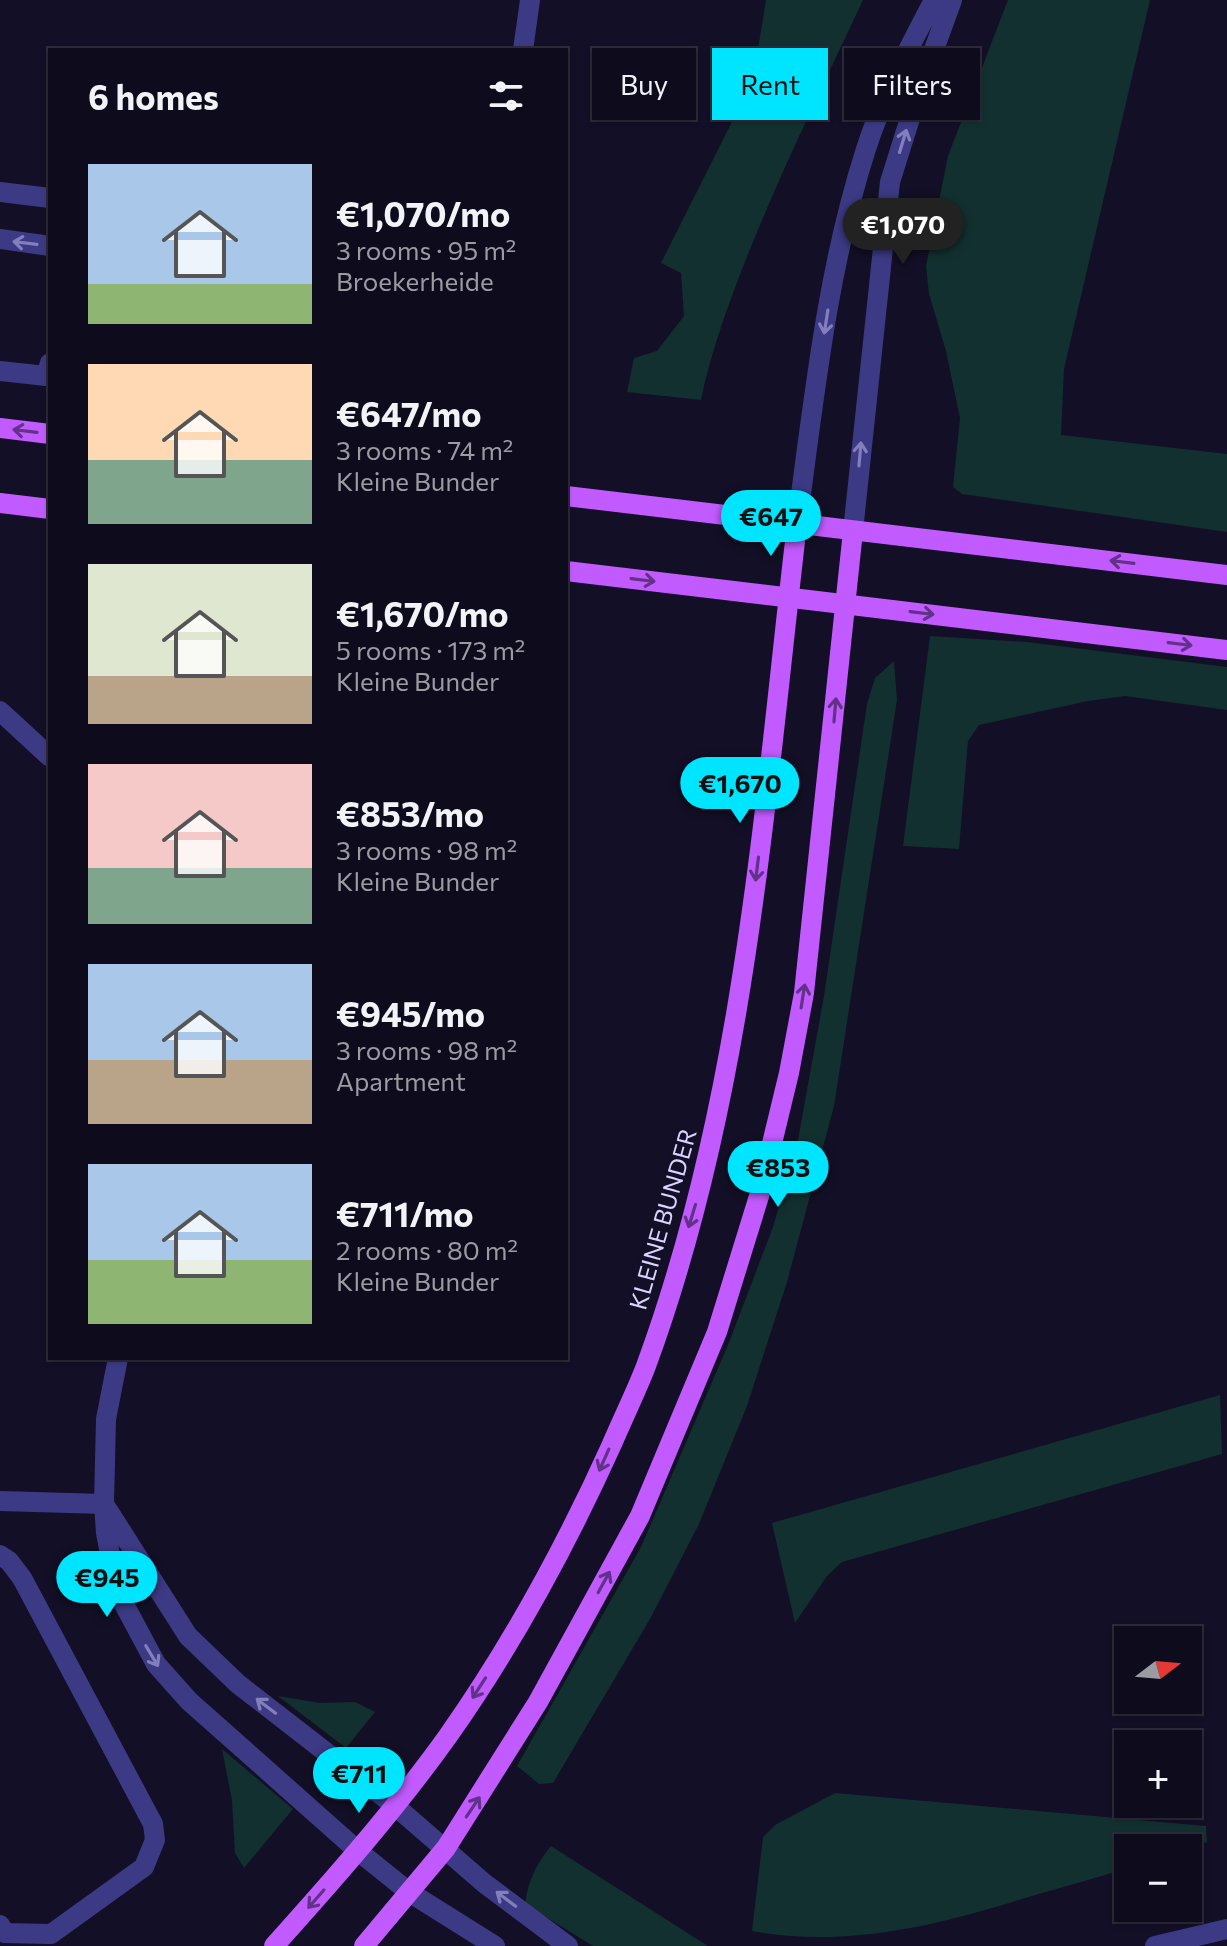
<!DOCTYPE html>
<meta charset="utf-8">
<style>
body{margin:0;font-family:Commissioner,sans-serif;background:#171425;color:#f1f3f6;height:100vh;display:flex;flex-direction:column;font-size:30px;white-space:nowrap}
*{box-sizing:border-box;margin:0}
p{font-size:26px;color:#9b9ba3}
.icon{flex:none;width:44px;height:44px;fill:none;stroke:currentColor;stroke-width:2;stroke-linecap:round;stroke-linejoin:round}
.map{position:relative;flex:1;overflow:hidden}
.panel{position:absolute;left:48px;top:48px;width:520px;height:1312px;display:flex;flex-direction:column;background:#0e0b1c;border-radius:0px;box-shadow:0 2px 6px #0004,0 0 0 2px #2e2b3b}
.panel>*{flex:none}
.top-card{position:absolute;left:592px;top:48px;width:514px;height:72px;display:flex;gap:16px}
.needle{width:52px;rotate:74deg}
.tools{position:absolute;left:1114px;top:1626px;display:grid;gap:16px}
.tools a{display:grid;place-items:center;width:88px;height:88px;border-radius:0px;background:#0e0b1c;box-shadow:0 2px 6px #0004,0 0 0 2px #2e2b3b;font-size:40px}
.price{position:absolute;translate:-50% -68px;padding:0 18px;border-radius:28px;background:#00e5ff;color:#111;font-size:26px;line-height:52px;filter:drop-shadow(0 2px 4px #0008)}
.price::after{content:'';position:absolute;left:50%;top:48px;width:24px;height:18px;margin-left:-12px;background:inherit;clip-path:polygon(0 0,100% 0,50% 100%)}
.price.current{background:#222;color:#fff}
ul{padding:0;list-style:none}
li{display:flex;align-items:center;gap:24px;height:200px;padding:0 40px}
li span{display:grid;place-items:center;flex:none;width:224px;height:160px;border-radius:0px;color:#555}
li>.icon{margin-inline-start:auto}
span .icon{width:96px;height:96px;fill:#fffc;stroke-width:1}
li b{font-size:34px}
h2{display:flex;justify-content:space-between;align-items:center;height:96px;padding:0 40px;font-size:34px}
.chip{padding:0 28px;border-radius:0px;background:#0e0b1c;box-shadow:0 2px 6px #0004,0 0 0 2px #2e2b3b;font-size:28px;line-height:72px}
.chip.current{background:#00e5ff;color:#111}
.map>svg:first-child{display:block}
.green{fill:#12302f}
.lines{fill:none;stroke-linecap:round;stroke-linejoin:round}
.minor{stroke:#3d3a85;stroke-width:20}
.major{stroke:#c25bff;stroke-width:20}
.oneway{stroke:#837fbc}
.oneway2{stroke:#623188}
.labels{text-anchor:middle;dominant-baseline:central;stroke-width:6;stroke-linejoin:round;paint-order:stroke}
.street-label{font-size:24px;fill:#d9d4ff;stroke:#130f26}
</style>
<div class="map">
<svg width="1227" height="1946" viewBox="0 0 1227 1946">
<rect width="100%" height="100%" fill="#130f26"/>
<path class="green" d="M 766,0 L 863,0 C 821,90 777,179 741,272 C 725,314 710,356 701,400 L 627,392 L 634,358 L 657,351 L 684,316 L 681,273 L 661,263 L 753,80 Z
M 1008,0 L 1150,0 L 1064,369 L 1061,435 L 1227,454 L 1227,532 L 962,494 L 953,487 L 960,418 L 946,351 L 929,294 L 926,266 L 948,156 Z
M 930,636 L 1027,642 L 1227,667 L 1227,710 L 1125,696 L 1088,701 L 979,725 L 968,741 L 959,849 L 903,846 Z
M 894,661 L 897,700 L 834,1106 L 787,1282 L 747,1406 L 699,1524 L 650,1619 L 553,1783 L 539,1784 L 517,1766 L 641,1547 L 728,1345 L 773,1227 L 798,1140 L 824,996 L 867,704 L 875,678 Z
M 1220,1395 L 1222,1454 L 842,1562 L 827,1576 L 795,1623 L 772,1523 Z
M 278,1696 L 320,1703 L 355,1702 L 375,1712 L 346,1748 Z
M 222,1749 L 293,1809 L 244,1868 L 235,1853 L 232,1800 Z
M 835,1793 L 1206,1826 L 1207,1842 L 1188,1849 L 1128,1848 L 1128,1868 C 1083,1882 1037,1894 992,1908 C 914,1931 832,1946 752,1931 L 763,1837 L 775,1825 Z
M 551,1846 L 708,1946 L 593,1946 L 525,1904 C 528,1881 536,1864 551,1846 Z"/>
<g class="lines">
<path class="minor" d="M 523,50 L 530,0
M 0,192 L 50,198
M 0,239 L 50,246
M 0,371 L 46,376 L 50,363
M 797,524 C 814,399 827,270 866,149 C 883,96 909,48 934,0
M 853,531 L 890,182 L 917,96 L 952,0
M 0,711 L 50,757
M 0,1501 L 104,1504 L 106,1419 L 118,1358
M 104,1504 L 188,1636 L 238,1684 L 394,1805 L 484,1883 L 568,1946
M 104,1504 L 106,1533 L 117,1591 L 156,1664 L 189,1701 L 358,1851 L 409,1892 L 495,1946
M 0,1555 L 9,1561 L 22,1578 L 153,1824 L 155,1840 L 144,1867 L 51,1934 L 5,1933 L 0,1925
M 1155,1946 L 1227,1929"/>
<path class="major" d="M 0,428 L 50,434
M 566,496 L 1227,575
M 0,503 L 50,509
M 566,571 L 1227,650
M 274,1946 C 335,1878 395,1810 448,1736 C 512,1645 566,1546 612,1444 C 623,1418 636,1392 646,1366 C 745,1097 764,806 797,524
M 364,1946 L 446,1848 L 538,1702 L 640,1516 L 717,1332 L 760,1193 L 789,1073 L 804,993 L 853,531"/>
</g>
<defs><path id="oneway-shaft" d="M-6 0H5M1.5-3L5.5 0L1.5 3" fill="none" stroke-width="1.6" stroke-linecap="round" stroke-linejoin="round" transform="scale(2)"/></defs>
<g class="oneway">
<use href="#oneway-shaft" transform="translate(903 141) rotate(-73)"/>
<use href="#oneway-shaft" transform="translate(25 243) rotate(-173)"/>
<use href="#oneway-shaft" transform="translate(826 322) rotate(99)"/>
<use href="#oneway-shaft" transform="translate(860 454) rotate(-85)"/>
<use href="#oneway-shaft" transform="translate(152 1656) rotate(59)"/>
<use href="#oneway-shaft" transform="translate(266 1706) rotate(-143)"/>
<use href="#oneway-shaft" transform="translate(506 1899) rotate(-143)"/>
</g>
<g class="oneway2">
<use href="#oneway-shaft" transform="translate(25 431) rotate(-173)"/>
<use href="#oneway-shaft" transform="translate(1122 562) rotate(-173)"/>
<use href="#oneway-shaft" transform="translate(643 580) rotate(7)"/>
<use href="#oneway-shaft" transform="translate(922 613) rotate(7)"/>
<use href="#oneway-shaft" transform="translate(1180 644) rotate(7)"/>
<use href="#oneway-shaft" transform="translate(835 710) rotate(-85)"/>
<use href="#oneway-shaft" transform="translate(757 869) rotate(97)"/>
<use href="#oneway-shaft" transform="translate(803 996) rotate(-81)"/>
<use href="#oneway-shaft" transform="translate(692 1216) rotate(107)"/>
<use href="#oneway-shaft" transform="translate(604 1460) rotate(114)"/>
<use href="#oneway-shaft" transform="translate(604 1582) rotate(-61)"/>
<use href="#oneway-shaft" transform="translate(479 1688) rotate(123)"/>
<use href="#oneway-shaft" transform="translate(473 1807) rotate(-56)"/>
<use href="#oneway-shaft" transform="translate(316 1899) rotate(131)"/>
</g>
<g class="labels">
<g class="street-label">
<text transform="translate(662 1219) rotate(-74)">KLEINE BUNDER</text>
</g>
</g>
</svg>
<div class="tools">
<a><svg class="needle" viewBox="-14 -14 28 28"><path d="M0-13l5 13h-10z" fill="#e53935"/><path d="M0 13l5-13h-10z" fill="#9b9ba3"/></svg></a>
<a>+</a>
<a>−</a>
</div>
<b class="price current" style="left:903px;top:266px">€1,070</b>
<b class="price" style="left:771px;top:558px">€647</b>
<b class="price" style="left:740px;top:825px">€1,670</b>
<b class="price" style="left:778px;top:1209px">€853</b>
<b class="price" style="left:107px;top:1619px">€945</b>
<b class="price" style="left:359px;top:1815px">€711</b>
<div class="top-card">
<a class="chip">Buy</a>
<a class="chip current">Rent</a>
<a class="chip">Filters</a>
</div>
<section class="panel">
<h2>6 homes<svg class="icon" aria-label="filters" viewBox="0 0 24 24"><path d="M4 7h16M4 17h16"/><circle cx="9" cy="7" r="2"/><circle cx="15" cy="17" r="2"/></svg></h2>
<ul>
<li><span style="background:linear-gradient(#a9c7e8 75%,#8fb573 0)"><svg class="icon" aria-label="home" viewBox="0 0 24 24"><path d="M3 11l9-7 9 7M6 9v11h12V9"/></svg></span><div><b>€1,070/mo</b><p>3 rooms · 95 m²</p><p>Broekerheide</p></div></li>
<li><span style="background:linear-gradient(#ffd9b3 60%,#7fa58c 0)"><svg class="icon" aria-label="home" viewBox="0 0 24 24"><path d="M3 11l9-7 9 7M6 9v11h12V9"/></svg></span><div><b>€647/mo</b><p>3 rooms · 74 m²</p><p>Kleine Bunder</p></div></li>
<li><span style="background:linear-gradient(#dfe7d0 70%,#b9a48a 0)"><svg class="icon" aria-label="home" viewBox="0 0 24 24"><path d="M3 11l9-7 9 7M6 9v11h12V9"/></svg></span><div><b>€1,670/mo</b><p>5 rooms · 173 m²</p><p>Kleine Bunder</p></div></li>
<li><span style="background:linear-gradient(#f6c9c9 65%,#7fa58c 0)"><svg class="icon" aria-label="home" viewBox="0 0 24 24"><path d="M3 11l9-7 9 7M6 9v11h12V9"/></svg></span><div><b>€853/mo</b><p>3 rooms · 98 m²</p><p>Kleine Bunder</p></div></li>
<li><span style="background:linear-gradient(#a9c7e8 60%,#b9a48a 0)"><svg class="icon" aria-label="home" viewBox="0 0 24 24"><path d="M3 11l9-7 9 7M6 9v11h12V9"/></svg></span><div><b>€945/mo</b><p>3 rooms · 98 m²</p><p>Apartment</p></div></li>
<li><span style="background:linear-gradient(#a9c7e8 60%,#8fb573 0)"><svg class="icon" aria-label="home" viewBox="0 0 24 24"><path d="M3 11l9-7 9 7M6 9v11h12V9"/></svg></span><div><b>€711/mo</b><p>2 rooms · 80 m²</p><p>Kleine Bunder</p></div></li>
</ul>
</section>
</div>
